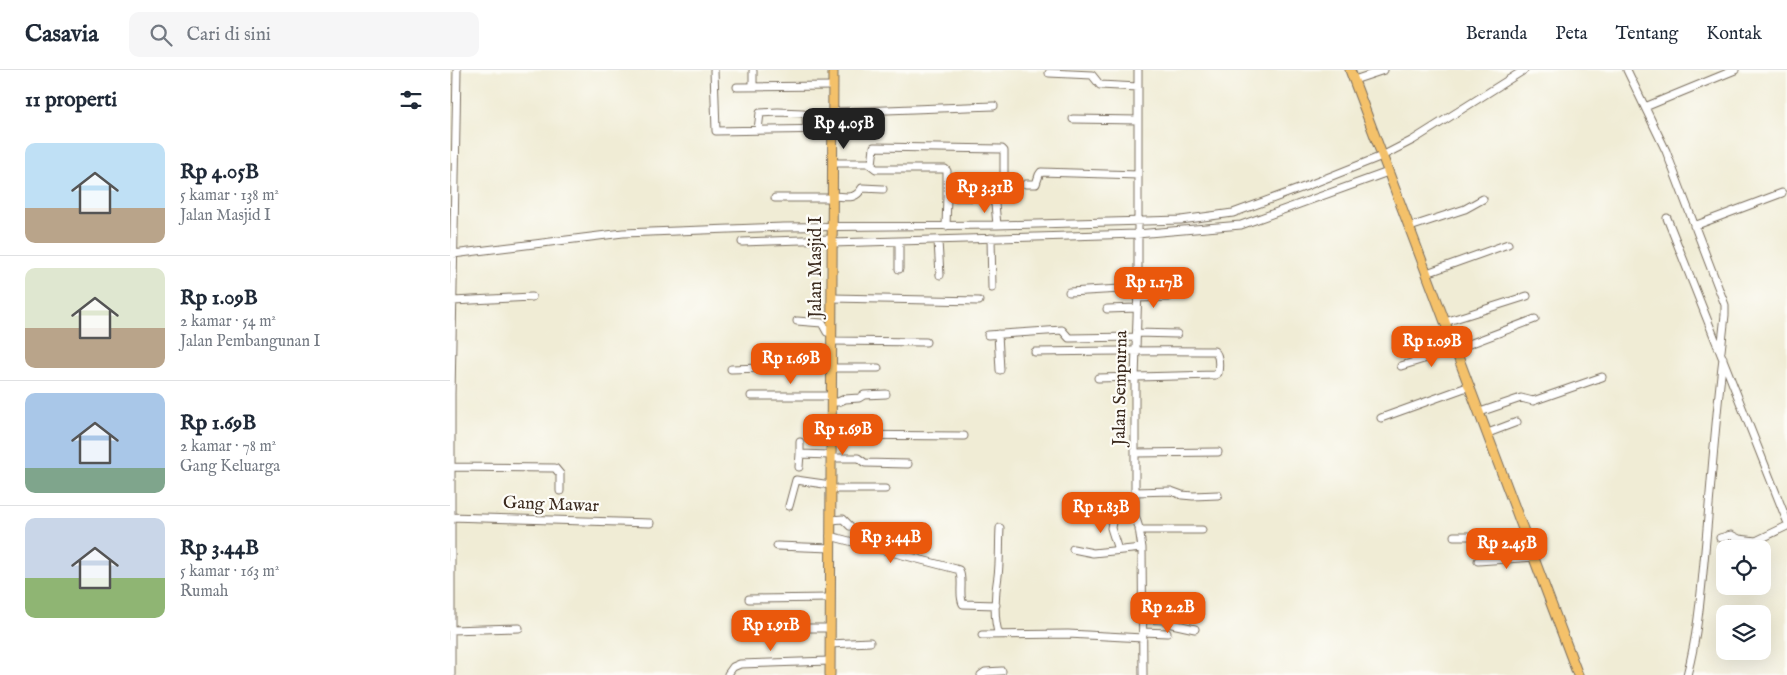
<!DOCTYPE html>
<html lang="id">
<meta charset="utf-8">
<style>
body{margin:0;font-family:"IM FELL English",serif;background:#f6f6f7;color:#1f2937;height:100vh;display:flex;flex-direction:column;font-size:19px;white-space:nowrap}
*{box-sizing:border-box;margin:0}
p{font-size:16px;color:#747a83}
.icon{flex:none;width:28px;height:28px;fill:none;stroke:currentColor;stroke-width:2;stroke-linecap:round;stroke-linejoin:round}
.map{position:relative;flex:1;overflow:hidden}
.sheet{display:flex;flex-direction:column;background:#fff;width:450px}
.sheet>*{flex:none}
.tools{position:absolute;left:1266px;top:470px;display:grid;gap:10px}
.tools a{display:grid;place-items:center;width:55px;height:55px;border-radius:10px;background:#fff;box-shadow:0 5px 20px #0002;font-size:25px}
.price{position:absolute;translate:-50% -42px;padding:0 11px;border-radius:10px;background:#ea580c;color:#fff;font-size:16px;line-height:32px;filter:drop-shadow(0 1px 2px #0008)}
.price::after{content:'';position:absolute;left:50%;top:30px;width:15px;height:11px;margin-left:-8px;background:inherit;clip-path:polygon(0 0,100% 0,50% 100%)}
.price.current{background:#222;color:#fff}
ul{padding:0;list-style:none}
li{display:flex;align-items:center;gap:15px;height:125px;padding:0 25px}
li+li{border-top:1px solid #e0e1e3}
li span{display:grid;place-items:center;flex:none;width:140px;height:100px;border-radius:10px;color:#555}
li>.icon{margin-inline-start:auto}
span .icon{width:60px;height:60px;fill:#fffc;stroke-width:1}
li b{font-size:21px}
h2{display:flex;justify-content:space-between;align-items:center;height:60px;padding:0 25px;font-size:21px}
header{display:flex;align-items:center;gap:30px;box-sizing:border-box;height:70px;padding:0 25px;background:#fff;border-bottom:1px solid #e0e1e3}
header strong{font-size:24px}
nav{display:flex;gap:28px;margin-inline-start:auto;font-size:18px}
.search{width:350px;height:45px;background:#f6f6f7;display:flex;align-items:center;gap:12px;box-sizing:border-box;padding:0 18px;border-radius:10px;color:#747a83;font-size:19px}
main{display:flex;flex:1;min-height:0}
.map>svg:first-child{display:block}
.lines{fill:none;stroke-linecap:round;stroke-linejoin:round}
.minor-casing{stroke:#7a6e5e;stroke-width:9}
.major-casing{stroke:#7a6e5e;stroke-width:11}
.minor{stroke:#fff;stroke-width:7}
.major{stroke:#f4c16b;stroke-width:9}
.labels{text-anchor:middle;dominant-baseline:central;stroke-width:4.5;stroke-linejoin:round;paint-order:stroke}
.street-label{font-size:18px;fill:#3b2a1e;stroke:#fdfcf7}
</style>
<header>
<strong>Casavia</strong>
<div class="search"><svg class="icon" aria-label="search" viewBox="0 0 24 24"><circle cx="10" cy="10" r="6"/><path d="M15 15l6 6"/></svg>Cari di sini</div>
<nav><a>Beranda</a><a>Peta</a><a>Tentang</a><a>Kontak</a></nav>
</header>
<main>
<section class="sheet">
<h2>11 properti<svg class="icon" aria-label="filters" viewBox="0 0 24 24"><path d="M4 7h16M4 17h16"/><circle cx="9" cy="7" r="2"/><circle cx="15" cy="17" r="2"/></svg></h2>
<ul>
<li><span style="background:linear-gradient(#bfe0f5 65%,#b9a48a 0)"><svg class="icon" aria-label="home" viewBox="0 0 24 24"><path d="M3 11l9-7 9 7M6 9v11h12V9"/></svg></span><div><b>Rp 4.05B</b><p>5 kamar · 138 m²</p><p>Jalan Masjid I</p></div></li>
<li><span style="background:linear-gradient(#dfe7d0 60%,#b9a48a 0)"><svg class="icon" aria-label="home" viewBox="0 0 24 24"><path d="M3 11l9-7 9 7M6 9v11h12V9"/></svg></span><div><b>Rp 1.09B</b><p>2 kamar · 54 m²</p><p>Jalan Pembangunan I</p></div></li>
<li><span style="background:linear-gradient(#a9c7e8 75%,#7fa58c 0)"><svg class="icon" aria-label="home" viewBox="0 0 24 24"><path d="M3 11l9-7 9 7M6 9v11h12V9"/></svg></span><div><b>Rp 1.69B</b><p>2 kamar · 78 m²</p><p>Gang Keluarga</p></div></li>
<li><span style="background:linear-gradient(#c9d6e8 60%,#8fb573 0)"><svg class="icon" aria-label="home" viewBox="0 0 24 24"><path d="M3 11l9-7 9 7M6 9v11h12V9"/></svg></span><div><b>Rp 3.44B</b><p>5 kamar · 163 m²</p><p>Rumah</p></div></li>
</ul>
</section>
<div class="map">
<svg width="1337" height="605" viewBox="0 0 1337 605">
<rect width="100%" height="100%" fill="#fdfcf7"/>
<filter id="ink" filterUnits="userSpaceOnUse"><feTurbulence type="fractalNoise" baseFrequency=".02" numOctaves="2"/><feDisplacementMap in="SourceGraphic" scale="10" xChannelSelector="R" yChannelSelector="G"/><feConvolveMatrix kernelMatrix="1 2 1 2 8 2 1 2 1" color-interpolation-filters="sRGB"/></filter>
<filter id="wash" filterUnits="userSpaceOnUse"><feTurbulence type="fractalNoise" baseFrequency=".0096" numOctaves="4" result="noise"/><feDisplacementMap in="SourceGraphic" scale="20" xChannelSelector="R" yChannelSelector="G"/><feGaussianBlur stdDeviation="1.12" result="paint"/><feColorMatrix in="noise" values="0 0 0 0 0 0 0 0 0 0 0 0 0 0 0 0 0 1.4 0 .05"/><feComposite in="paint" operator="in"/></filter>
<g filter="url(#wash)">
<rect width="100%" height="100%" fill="#f0ecd5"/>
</g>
<g filter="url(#ink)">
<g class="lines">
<g class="minor-casing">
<path id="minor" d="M 264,0 L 266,61 L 382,59
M 688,0 L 688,218 L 685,308 L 685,445 L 689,458 L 692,478 L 693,605
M 1177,0 L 1216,81 L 1275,235 L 1275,245 L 1271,281
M 303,1 L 303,17
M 599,3 L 642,5 L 650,15 L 688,17
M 904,10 L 934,0
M 287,17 L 383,16
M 1195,37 L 1285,0
M 383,42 L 544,36
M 623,49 L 688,50
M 308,60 L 310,43 L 328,42 L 353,43 L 356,46 L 357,59
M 382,93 L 418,93 L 426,99 L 495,99 L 497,101 L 497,127 L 540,128 L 545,134 L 547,155
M 422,94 L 424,77 L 552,79 L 554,81 L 554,112
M 576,114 L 586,114 L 589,105 L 591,102 L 688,105
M 382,126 C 395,126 405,131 412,118 L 433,119
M 325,128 L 382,128
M 1217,148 L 1337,451
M 496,156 L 497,127
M 1244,156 L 1332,123
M 960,157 L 1015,139 L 1033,129
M 541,168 L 542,218
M 488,171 L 490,205
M 292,172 L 382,169
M 382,173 L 687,164 L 791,155 L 938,102
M 3,184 L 173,163 L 334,157 L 547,155 L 731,150 L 783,143 L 854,117 L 932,86 L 963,70 L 1074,0
M 449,199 L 449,172
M 977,203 L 1058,174
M 619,222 L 688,218
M 382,228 L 529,231
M 688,228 L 719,227
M 3,231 L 82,227
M 657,239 L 687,238
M 347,251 L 372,253 L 377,262 L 382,263
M 995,252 L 1077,226
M 687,263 L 727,264
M 548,264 L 550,300
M 538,265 L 612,260 L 619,268 L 686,267
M 382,271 L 476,272
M 360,280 L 381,280
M 585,282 C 645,281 704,280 764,281 C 770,285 769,296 768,303 L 765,305 L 648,308
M 951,296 L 1006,279 L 1085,249
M 381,298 L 428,298
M 281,299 L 381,296
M 301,326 L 381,326
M 381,332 L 388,332 L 395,329 L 409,328 L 414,325 L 436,324
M 1030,342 L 1071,328 L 1083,331 L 1152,307
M 931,348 L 1020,316
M 1038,363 L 1067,352
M 381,365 L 514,366
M 350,372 L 350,384 L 381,385
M 685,383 L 768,382
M 381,388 L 408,388 L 415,393 L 458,394
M 1,397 L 105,398 L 110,404 L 110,421
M 349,397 L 350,384
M 381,419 L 435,419
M 685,422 L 721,421 L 732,425 L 743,426 L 768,425
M 339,436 L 346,410 L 381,415
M 623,446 L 685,445
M 663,446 L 661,458 L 668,480
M 0,447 L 200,453
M 381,450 L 393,449 L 400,456
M 689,460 L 752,460
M 380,466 L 506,499 L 509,500 C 514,511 508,524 513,534 L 546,535
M 1004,466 L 1076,466
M 1270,468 L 1281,465 L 1289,469 L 1306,471 L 1337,456
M 327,476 L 381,478
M 623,479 L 643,483 L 692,478
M 1028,491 L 1084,487
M 299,529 L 380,528
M 693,549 L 714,550 L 722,554 L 745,559
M 346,558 L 380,558
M 1,560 L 69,558
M 693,562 L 717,563
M 532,565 L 618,564 L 693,568
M 549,565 C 543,549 545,522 548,506 C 550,491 549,474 550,458
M 380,574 L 420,572
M 278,604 L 283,597 L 290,594 L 379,591
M 1,605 L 1,325 L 7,0
M 531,605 L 535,602 L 552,601
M 1237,605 C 1248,564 1251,523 1255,481 C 1261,417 1265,352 1273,288"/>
</g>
<g class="major-casing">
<path id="major" d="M 900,0 L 1128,605
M 380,605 L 383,0"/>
</g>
<use href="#minor" class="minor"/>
<use href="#major" class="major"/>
</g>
</g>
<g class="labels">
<g class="street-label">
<text transform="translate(366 197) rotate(-90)">Jalan Masjid I</text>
<text transform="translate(671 318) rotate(-89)">Jalan Sempurna</text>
<text transform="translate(101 435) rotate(2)">Gang Mawar</text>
</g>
</g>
</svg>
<div class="tools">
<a><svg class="icon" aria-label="locate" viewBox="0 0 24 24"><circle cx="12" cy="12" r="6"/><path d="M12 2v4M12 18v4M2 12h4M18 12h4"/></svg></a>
<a><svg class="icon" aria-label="layers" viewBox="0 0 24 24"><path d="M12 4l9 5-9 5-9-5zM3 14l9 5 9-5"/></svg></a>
</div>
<b class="price current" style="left:394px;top:80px">Rp 4.05B</b>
<b class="price" style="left:535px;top:144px">Rp 3.31B</b>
<b class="price" style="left:704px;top:239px">Rp 1.17B</b>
<b class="price" style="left:982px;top:298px">Rp 1.09B</b>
<b class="price" style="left:341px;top:315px">Rp 1.69B</b>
<b class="price" style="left:393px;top:386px">Rp 1.69B</b>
<b class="price" style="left:651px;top:464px">Rp 1.83B</b>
<b class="price" style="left:441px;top:494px">Rp 3.44B</b>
<b class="price" style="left:1057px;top:500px">Rp 2.45B</b>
<b class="price" style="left:718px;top:564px">Rp 2.2B</b>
<b class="price" style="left:321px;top:582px">Rp 1.91B</b>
</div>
</main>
